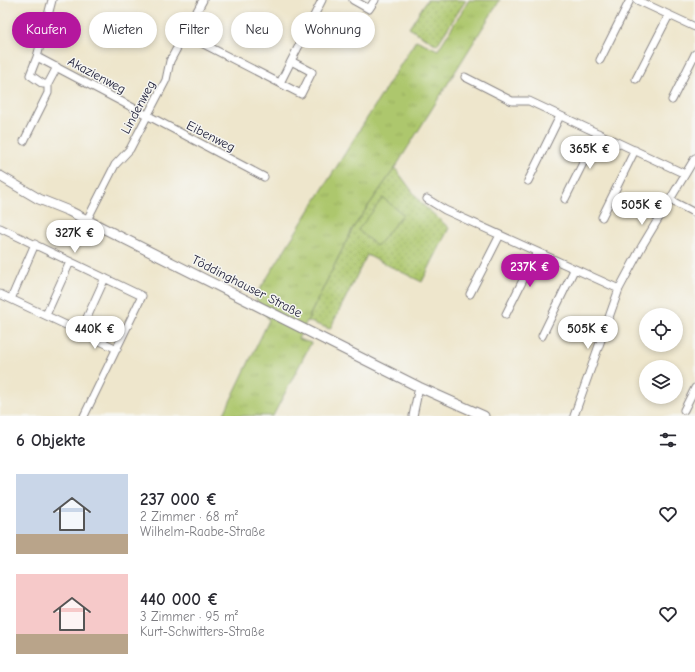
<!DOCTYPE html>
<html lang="de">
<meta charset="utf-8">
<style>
body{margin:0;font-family:"Comic Neue",sans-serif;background:#f2f2f3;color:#2b2b33;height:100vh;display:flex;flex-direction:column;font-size:15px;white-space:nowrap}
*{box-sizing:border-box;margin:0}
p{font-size:13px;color:#7c7c81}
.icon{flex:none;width:22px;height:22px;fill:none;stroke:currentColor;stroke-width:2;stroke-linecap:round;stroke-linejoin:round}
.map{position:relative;height:416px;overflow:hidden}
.sheet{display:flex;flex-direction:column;background:#fff;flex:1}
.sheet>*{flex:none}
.banner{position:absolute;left:12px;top:12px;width:400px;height:36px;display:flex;gap:8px}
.controls{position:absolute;left:639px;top:308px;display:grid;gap:8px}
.controls a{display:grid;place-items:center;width:44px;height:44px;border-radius:50%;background:#fff;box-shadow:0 2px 6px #0003;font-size:20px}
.price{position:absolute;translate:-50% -34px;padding:0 9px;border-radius:14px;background:#fff;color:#222;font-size:13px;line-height:26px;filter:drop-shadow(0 1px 2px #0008)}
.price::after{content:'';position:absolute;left:50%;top:24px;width:12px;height:9px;margin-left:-6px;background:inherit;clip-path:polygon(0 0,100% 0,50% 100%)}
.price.selected{background:#b5179e;color:#fff}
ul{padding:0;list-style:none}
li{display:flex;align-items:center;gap:12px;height:100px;padding:0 16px}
li span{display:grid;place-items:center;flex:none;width:112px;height:80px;border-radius:0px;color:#555}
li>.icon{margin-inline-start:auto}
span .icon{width:48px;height:48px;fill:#fffc;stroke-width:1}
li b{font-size:17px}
h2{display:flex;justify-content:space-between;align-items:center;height:48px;padding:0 16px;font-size:17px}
.tag{padding:0 14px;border-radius:18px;background:#fff;box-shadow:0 2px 6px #0003;font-size:14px;line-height:36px}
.tag.selected{background:#b5179e;color:#fff}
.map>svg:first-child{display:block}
.grass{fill:url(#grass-tufts);stroke:#687454}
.park{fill:url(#park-dots);stroke:#687454}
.pitch{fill:#adc76d;stroke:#687454}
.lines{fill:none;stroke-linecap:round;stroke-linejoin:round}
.minor-casing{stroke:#888484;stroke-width:9}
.tertiary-casing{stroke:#888484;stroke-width:11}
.minor{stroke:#fff;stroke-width:7}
.tertiary{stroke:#fff;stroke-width:9}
.labels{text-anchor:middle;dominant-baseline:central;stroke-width:3;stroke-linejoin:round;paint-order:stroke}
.street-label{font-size:13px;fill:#22223b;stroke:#f6f6f2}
</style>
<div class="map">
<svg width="695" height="416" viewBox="0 0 695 416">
<defs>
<pattern id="grass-tufts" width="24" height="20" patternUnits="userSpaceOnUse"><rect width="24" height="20" fill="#adc76d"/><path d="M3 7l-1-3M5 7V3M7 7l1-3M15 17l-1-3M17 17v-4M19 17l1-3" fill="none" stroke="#95ab5f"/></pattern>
<pattern id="park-dots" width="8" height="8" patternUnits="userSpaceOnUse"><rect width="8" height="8" fill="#adc76d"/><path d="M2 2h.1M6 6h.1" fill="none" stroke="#95ab5f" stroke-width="1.8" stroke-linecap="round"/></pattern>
</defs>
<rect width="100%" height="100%" fill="#f6f6f2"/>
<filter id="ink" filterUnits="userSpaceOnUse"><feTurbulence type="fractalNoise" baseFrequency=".025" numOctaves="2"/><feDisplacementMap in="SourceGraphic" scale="8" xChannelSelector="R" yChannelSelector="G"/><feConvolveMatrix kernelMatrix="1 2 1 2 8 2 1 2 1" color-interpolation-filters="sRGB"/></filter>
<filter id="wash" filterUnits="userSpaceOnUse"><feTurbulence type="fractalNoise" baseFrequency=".012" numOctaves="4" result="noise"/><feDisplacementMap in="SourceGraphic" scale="16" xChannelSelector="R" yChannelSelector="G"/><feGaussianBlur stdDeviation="0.9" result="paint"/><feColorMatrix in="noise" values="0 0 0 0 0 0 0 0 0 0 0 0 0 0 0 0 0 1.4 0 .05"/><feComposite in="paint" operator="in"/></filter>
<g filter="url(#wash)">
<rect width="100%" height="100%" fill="#eee6cc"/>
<path class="grass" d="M 469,0 L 500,0 L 395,168 L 353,228 L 298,339 L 311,343 L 273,416 L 223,416 L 269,320 L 255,297 L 416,40 L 438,50 Z"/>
<path class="park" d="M 427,0 L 466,0 L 437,45 L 409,28 Z
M 395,168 L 421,203 L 449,228 L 422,282 L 367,255 L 330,329 L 307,321 L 353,228 Z"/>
<path class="pitch" d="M 383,198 L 403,214 L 377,246 L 358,230 Z"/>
</g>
<g filter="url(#ink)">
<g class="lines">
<g class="minor-casing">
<path id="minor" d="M 353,0 L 369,9 L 375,0
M 637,0 L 695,27
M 184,34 L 301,94 L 312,72 L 291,61
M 37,57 L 52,0
M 600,60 L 630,0
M 57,67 L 48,84 L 43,84 L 30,75 L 37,57 C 113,97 189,137 264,177
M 465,77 L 512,101 L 529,101 L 685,174
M 636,79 L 669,15
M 280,83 L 322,0
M 672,100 L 695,54
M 24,141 L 48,93 L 48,84
M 528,181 L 560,116
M 427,199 L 445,210 L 619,289
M 565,199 L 598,133
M 670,200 L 695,213
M 602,217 L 635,150
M 87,220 L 115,165 L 130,149 L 166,80 L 170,61 L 203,0
M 0,228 L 142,296 L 84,416
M 0,294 L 117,349
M 470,294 L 500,235
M 11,299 L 35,244
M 506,314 L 537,252
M 46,315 L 70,262
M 80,333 L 105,278
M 542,336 L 574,270
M 684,410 L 695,388
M 413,416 L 419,387
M 574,416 L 619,289 L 642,246 L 695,158"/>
</g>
<g class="tertiary-casing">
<path id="tertiary" d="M 0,176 L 39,199 L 69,211 L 419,387 L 484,416"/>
</g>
<use href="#minor" class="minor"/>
<use href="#tertiary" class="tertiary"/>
</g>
</g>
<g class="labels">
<g class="street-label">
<text transform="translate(97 75) rotate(28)">Akazienweg</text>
<text transform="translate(138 107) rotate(-62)">Lindenweg</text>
<text transform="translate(211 136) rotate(27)">Eibenweg</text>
<text transform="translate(247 286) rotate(27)">Töddinghauser Straße</text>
</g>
</g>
</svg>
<div class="controls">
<a><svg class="icon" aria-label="locate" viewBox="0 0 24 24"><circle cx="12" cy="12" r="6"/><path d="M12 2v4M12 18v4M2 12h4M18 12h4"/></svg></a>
<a><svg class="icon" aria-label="layers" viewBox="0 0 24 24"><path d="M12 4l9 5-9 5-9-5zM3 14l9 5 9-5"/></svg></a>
</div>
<b class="price" style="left:590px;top:170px">365K €</b>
<b class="price" style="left:642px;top:226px">505K €</b>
<b class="price" style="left:75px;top:254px">327K €</b>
<b class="price selected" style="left:530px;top:288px">237K €</b>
<b class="price" style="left:95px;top:350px">440K €</b>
<b class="price" style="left:588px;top:350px">505K €</b>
<div class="banner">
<a class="tag selected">Kaufen</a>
<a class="tag">Mieten</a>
<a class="tag">Filter</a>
<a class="tag">Neu</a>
<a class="tag">Wohnung</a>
</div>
</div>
<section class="sheet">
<h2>6 Objekte<svg class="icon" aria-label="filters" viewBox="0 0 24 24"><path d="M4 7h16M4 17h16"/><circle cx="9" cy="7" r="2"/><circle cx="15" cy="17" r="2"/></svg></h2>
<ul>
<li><span style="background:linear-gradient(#c9d6e8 75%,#b9a48a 0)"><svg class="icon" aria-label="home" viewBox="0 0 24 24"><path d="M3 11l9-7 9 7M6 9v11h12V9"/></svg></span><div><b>237 000 €</b><p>2 Zimmer · 68 m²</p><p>Wilhelm-Raabe-Straße</p></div><svg class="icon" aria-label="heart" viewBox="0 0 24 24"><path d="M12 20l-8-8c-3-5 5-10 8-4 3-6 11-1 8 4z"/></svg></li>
<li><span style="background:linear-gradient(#f6c9c9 75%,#b9a48a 0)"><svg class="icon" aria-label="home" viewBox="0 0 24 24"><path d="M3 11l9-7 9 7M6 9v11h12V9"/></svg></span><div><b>440 000 €</b><p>3 Zimmer · 95 m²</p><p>Kurt-Schwitters-Straße</p></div><svg class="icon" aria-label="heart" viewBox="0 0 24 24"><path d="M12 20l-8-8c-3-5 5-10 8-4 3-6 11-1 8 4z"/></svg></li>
</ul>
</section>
